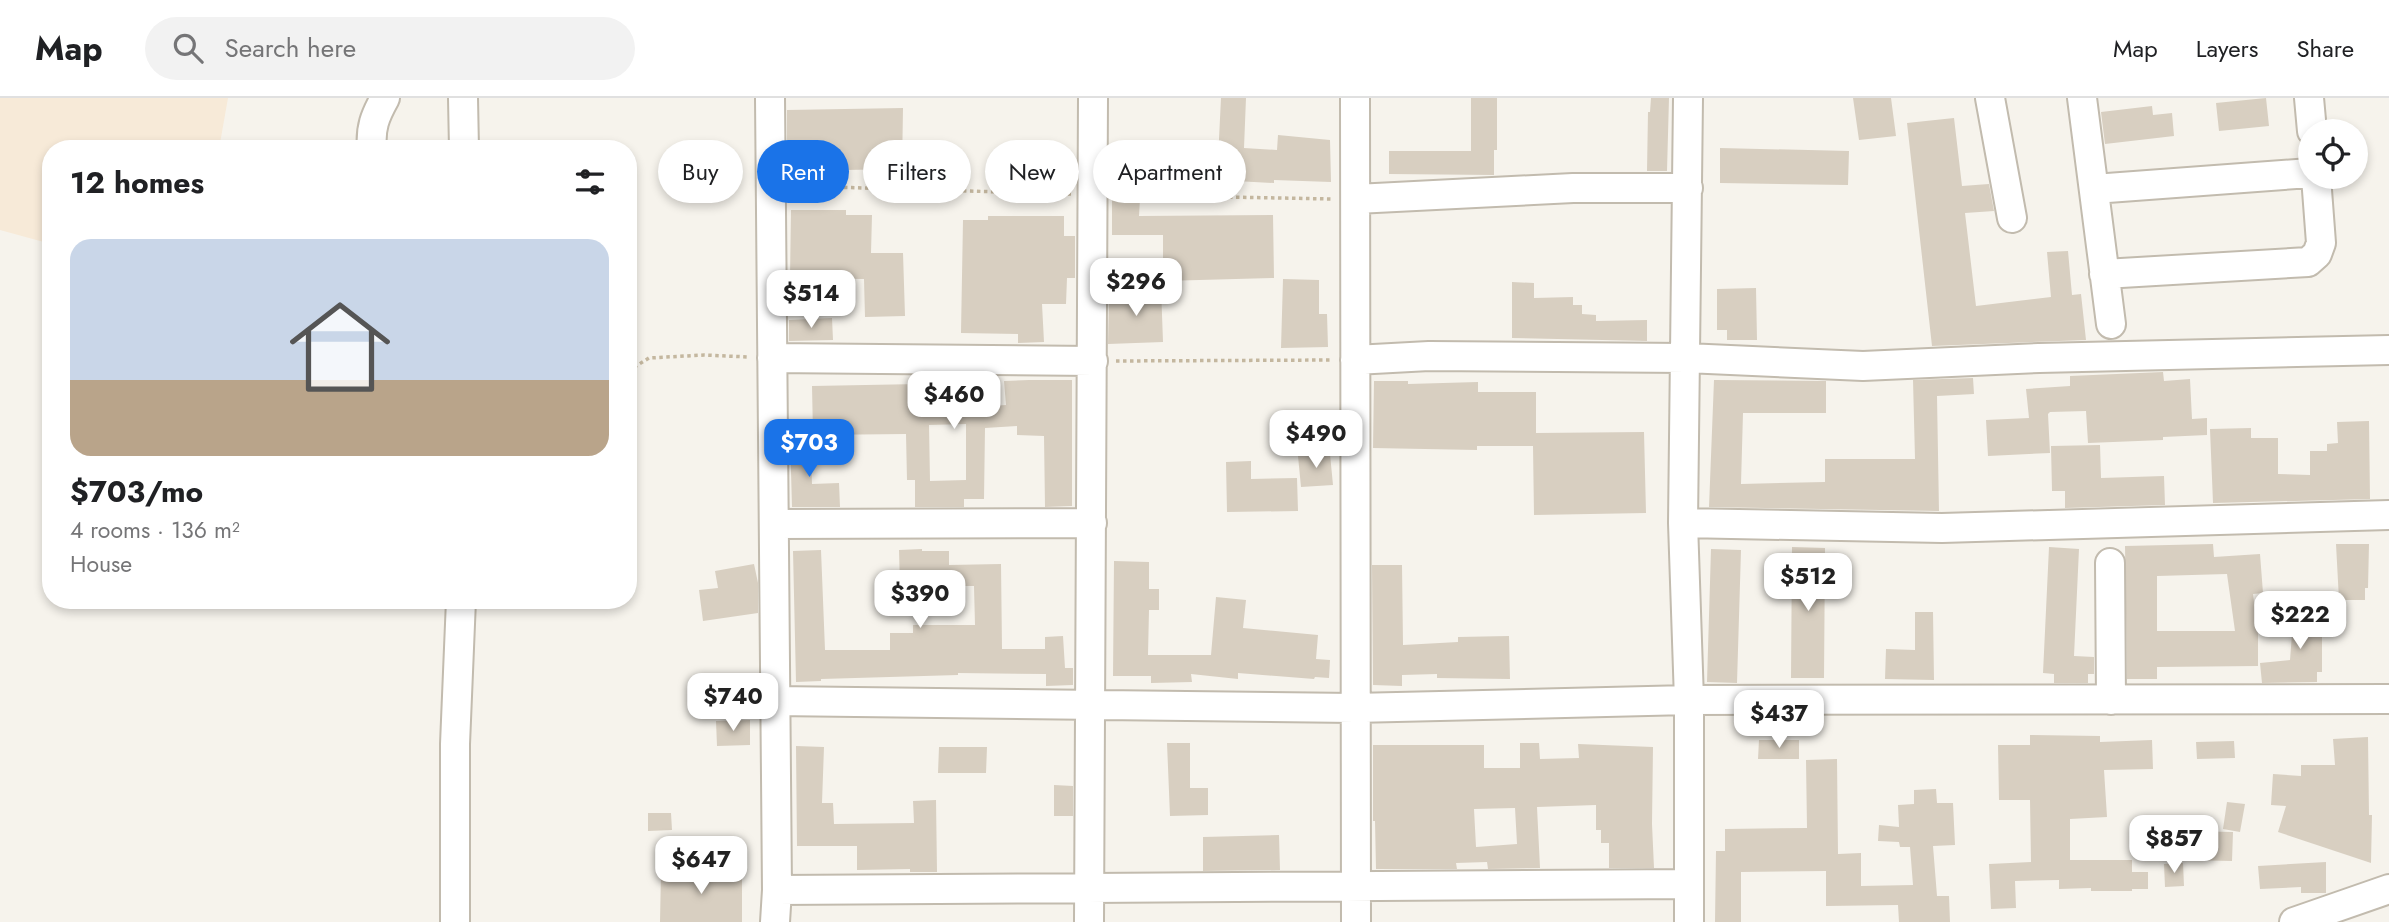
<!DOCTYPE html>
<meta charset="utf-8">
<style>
body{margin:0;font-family:Jost,sans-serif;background:#f2f2f2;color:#202124;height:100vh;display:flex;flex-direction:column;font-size:26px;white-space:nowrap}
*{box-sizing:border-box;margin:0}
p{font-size:23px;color:#757577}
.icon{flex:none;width:38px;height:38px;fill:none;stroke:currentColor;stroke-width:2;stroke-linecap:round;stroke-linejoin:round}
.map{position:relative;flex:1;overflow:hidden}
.drawer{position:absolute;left:42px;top:42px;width:595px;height:469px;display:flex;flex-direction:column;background:#fff;border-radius:28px;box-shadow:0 4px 10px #0003}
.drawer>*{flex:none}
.guide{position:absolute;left:658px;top:42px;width:665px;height:63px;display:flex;gap:14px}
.buttons{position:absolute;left:2298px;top:21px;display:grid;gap:14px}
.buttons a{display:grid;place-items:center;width:70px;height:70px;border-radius:50%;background:#fff;box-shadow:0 4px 10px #0003;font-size:35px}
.price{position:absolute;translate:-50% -60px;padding:0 16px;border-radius:14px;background:#fff;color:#222;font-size:23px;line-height:46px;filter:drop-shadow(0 2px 4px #0008)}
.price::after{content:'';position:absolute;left:50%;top:42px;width:21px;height:16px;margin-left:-10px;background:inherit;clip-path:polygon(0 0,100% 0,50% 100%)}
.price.selected{background:#1a73e8;color:#fff}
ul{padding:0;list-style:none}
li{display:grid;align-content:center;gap:14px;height:371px;padding:0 28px}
li span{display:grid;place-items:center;height:217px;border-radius:21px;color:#555}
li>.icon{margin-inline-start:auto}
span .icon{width:126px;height:126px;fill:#fffc;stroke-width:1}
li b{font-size:30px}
h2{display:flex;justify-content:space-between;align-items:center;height:84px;padding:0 28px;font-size:30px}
.tag{padding:0 24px;border-radius:32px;background:#fff;box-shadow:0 4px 10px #0003;font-size:24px;line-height:63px}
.tag.selected{background:#1a73e8;color:#fff}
header{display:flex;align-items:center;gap:42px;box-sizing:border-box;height:98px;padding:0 35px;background:#fff;border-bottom:2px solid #e0e0e0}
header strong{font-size:33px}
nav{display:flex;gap:38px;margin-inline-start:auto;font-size:24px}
.search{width:490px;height:63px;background:#f2f2f2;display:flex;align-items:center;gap:18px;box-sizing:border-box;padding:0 24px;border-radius:38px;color:#757577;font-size:26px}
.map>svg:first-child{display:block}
.commercial{fill:#f7ead8}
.building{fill:#d8cfc1;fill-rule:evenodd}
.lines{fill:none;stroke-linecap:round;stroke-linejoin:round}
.minor-casing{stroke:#c2bbae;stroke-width:32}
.path{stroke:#c4b79f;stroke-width:3.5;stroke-dasharray:3.5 3.5;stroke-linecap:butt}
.minor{stroke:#fff;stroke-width:28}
</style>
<header>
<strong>Map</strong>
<div class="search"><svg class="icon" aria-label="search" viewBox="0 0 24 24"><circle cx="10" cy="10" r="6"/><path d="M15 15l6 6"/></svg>Search here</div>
<nav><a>Map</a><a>Layers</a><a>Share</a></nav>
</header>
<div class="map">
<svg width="2389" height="824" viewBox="0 0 2389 824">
<rect width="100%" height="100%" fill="#f6f3ec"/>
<path class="commercial" d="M 0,0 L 228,0 L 219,51 L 51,51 L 51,146 L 0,132 Z"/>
<path class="building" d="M 1221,0 L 1246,0 L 1244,50 L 1277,52 L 1278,37 L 1330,42 L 1331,84 L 1274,82 L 1274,85 L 1217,82 Z
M 1471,0 L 1497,0 L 1497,52 L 1494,52 L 1494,77 L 1389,76 L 1389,53 L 1471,53 Z
M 1651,0 L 1669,0 L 1667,73 L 1647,73 L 1648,14 L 1650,14 Z
M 1853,0 L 1891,0 L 1896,38 L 1859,42 Z
M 2266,0 L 2269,28 L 2219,33 L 2216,5 Z
M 2152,8 L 2153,17 L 2172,15 L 2174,38 L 2105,46 L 2101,14 Z
M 903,10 L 902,71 L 787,73 L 787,12 Z
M 1954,20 L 1962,88 L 1989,86 L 1994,113 L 1965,115 L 1976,208 L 2051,199 L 2047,154 L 2068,153 L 2072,197 L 2081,196 L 2086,242 L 1932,248 L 1907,25 Z
M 1720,50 L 1849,53 L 1848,87 L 1720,85 Z
M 1112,53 L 1145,54 L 1145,60 L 1164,60 L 1164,82 L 1141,83 L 1139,118 L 1273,117 L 1274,180 L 1163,183 L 1163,137 L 1112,137 Z
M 791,112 L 846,112 L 846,117 L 872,117 L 871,155 L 903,155 L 905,218 L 865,219 L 864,181 L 790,180 Z
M 988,118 L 1064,118 L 1064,138 L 1075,138 L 1075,180 L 1067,180 L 1066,206 L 1042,206 L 1044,244 L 1018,245 L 1018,236 L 961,235 L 963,122 L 988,122 Z
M 1283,181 L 1319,182 L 1319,216 L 1327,216 L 1328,249 L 1281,250 Z
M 1512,184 L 1534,185 L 1534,200 L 1573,199 L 1573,207 L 1582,207 L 1582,216 L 1596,217 L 1596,223 L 1647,222 L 1647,243 L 1512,240 Z
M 1161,189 L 1163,244 L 1108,246 L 1109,198 L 1142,195 L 1142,190 Z
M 1756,190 L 1757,242 L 1727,242 L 1727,232 L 1717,232 L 1717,191 Z
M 832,220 L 833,242 L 789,243 L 789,222 Z
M 2163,274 L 2164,283 L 2190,281 L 2192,321 L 2207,320 L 2207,337 L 2163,339 L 2163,342 L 2088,345 L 2086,313 L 2050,314 L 2048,316 L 2050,355 L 1988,358 L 1986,322 L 2029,320 L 2026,291 L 2070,288 L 2070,278 Z
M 1973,280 L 1974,296 L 1937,298 L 1939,413 L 1709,409 L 1714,282 L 1826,283 L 1826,315 L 1743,315 L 1741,386 L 1825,384 L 1825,361 L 1915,361 L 1913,282 Z
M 1029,282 L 1072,282 L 1072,408 L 1045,409 L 1044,338 L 1017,337 L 1017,328 L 985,330 L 984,401 L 964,401 L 964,409 L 915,409 L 915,382 L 907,382 L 906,336 L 813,337 L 812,288 L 973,285 L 974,309 L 1006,307 L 1004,283 ZM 966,326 L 966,382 L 930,383 L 929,327 Z
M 1374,283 L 1408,283 L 1408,286 L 1478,284 L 1478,294 L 1536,294 L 1536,335 L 1644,334 L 1646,415 L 1534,417 L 1533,348 L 1477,348 L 1477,352 L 1373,350 Z
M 2369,323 L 2370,401 L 2213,405 L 2210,331 L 2251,330 L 2251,340 L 2278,340 L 2278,376 L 2310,377 L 2310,353 L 2327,353 L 2327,346 L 2338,345 L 2337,324 Z
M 810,337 L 812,386 L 839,385 L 840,409 L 792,409 L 790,338 Z
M 2100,347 L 2101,380 L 2164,378 L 2165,407 L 2065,410 L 2065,393 L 2052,393 L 2051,348 Z
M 1330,356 L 1333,387 L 1301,389 L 1298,358 Z
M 1251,363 L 1251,381 L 1297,380 L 1298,413 L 1227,414 L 1226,364 Z
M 2213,446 L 2214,459 L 2260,456 L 2263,495 L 2253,496 L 2258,536 L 2258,568 L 2157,569 L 2157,581 L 2127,581 L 2125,448 ZM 2227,476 L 2235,533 L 2157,533 L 2157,478 Z
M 2336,446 L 2369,446 L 2368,490 L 2365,490 L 2365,502 L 2339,502 Z
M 1792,449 L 1825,450 L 1824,580 L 1791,580 Z
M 2049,449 L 2079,451 L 2074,558 L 2094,559 L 2094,576 L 2088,576 L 2088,585 L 2054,585 L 2054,576 L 2043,575 Z
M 922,451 L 922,453 L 949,453 L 949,467 L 1001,466 L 1002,551 L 1045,551 L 1045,539 L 1063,538 L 1065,570 L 1073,570 L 1073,587 L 1046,588 L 1046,576 L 958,575 L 958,577 L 821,581 L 821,583 L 796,584 L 793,453 L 821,452 L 825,552 L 890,552 L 890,535 L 913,535 L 913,527 L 975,527 L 974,488 L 900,488 L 899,452 Z
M 1711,451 L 1741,452 L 1737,585 L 1707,584 Z
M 1114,463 L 1149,464 L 1149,491 L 1159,491 L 1159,512 L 1149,512 L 1148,557 L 1211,557 L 1216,499 L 1246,502 L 1243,530 L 1318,537 L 1316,561 L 1330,562 L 1329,580 L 1315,579 L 1314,581 L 1238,575 L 1238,581 L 1191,576 L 1192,584 L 1151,585 L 1151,578 L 1113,578 Z
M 754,466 L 758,485 L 758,515 L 703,523 L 699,492 L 718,490 L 715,473 Z
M 1372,467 L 1402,467 L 1403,547 L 1458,544 L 1458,539 L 1509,538 L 1510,581 L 1437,580 L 1437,576 L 1402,577 L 1402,588 L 1373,587 Z
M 2294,510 L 2322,510 L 2322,574 L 2317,574 L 2317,584 L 2262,585 L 2260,565 L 2290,562 Z
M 1915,514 L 1933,514 L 1934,582 L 1885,581 L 1886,551 L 1915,552 Z
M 750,622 L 750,647 L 717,648 L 716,623 Z
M 2030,637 L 2100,638 L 2100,644 L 2152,642 L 2153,671 L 2104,672 L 2107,719 L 2070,721 L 2070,762 L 2132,762 L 2132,774 L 2148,774 L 2148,791 L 2132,791 L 2132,793 L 2091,793 L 2091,790 L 2059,791 L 2059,782 L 2015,783 L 2016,810 L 1991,811 L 1989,766 L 2031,764 L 2030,702 L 1999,702 L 1998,647 L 2030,647 Z
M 2368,639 L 2369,717 L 2372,717 L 2371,765 L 2278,734 L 2286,708 L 2271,707 L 2273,676 L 2301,678 L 2301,667 L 2335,667 L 2333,641 Z
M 1759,642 L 1799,642 L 1799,661 L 1758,661 Z
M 2234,643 L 2235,660 L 2197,661 L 2196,644 Z
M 1167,645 L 1190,645 L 1190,690 L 1208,690 L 1208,717 L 1170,718 Z
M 1520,645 L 1539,645 L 1540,661 L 1579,660 L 1578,646 L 1653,649 L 1652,726 L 1654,770 L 1609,770 L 1609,745 L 1601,745 L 1601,732 L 1596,732 L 1596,707 L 1537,709 L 1540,770 L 1488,771 L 1487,764 L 1456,765 L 1457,771 L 1376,771 L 1375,723 L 1373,723 L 1373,647 L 1484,647 L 1484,670 L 1520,670 ZM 1515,710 L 1517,746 L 1476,749 L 1474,711 Z
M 796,648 L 824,649 L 822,705 L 833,705 L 834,726 L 914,725 L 913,703 L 936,702 L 937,774 L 910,774 L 910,771 L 857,772 L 857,748 L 797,748 Z
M 939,649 L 987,649 L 986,675 L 938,675 Z
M 1837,661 L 1838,756 L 1861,755 L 1861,788 L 1913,787 L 1910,749 L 1900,749 L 1899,744 L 1878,743 L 1879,727 L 1899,729 L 1898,707 L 1914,706 L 1914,692 L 1936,691 L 1937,705 L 1953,705 L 1955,747 L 1933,748 L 1937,798 L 1949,798 L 1950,824 L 1899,824 L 1898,807 L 1826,808 L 1826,773 L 1741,774 L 1741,824 L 1715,824 L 1716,753 L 1725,753 L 1725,731 L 1807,730 L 1806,662 Z
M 1054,687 L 1073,688 L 1073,718 L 1054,718 Z
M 2227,704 L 2245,706 L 2240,734 L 2223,731 Z
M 648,715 L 671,715 L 672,732 L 648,733 Z
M 2186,733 L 2233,734 L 2232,763 L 2186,762 Z
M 1279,737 L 1280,772 L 1203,773 L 1203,739 Z
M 685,763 L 710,764 L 710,776 L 742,776 L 742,824 L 660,824 L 661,774 L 685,775 Z
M 2326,764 L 2326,795 L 2301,795 L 2301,789 L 2260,791 L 2258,768 Z
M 2183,765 L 2184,788 L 2165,789 L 2164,766 Z"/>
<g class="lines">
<g class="minor-casing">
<path id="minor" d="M 463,0 L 464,51
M 770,0 L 777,792 L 775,824
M 1355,0 L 1356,824
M 1688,0 L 1683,425 L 1689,602 L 1689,824
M 1990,0 L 2012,120
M 2082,0 L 2111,226
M 2309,0 L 2312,33
M 372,51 C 370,30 375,18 385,0
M 2094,91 L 2310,75
M 1356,101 L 1573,90 L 1688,90
M 2104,176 L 2308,164 L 2317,156 L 2321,145 L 2316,79
M 772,260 L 1093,263
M 1355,262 L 1429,258 L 1686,260 L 1863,268 L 2039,260 L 2389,252
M 1683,425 L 1942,430 L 2389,417
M 774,426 L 1092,425
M 2110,465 L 2111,602
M 775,603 L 1354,610 L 1689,602 L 2389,601
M 777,792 L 1689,786
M 455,824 L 455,646 L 461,502
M 1089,824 L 1093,0
M 2294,824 L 2389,791"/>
</g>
<path class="path" d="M 795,88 L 1071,96
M 1117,97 L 1333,101
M 1116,263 L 1332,262
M 628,273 L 649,260 L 704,257 L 748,259"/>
<use href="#minor" class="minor"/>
</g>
</svg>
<div class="buttons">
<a><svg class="icon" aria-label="locate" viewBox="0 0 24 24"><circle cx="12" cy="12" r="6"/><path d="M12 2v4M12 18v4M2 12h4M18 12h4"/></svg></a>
</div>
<b class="price" style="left:1136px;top:220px">$296</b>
<b class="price" style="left:811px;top:232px">$514</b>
<b class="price" style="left:954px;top:333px">$460</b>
<b class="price" style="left:1316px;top:372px">$490</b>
<b class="price selected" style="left:809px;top:381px">$703</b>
<b class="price" style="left:1808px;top:515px">$512</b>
<b class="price" style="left:920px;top:532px">$390</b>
<b class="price" style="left:2300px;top:553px">$222</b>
<b class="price" style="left:733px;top:635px">$740</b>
<b class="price" style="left:1779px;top:652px">$437</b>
<b class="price" style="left:2174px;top:777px">$857</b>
<b class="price" style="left:701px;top:798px">$647</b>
<div class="guide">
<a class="tag">Buy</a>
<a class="tag selected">Rent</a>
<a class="tag">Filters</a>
<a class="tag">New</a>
<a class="tag">Apartment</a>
</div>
<section class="drawer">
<h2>12 homes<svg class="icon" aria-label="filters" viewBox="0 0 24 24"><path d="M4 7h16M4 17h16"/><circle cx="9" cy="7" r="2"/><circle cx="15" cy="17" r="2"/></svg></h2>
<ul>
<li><span style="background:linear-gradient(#c9d6e8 65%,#b9a48a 0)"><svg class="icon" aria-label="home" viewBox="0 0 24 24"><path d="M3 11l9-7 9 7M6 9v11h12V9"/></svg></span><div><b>$703/mo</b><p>4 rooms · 136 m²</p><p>House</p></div></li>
</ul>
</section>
</div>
